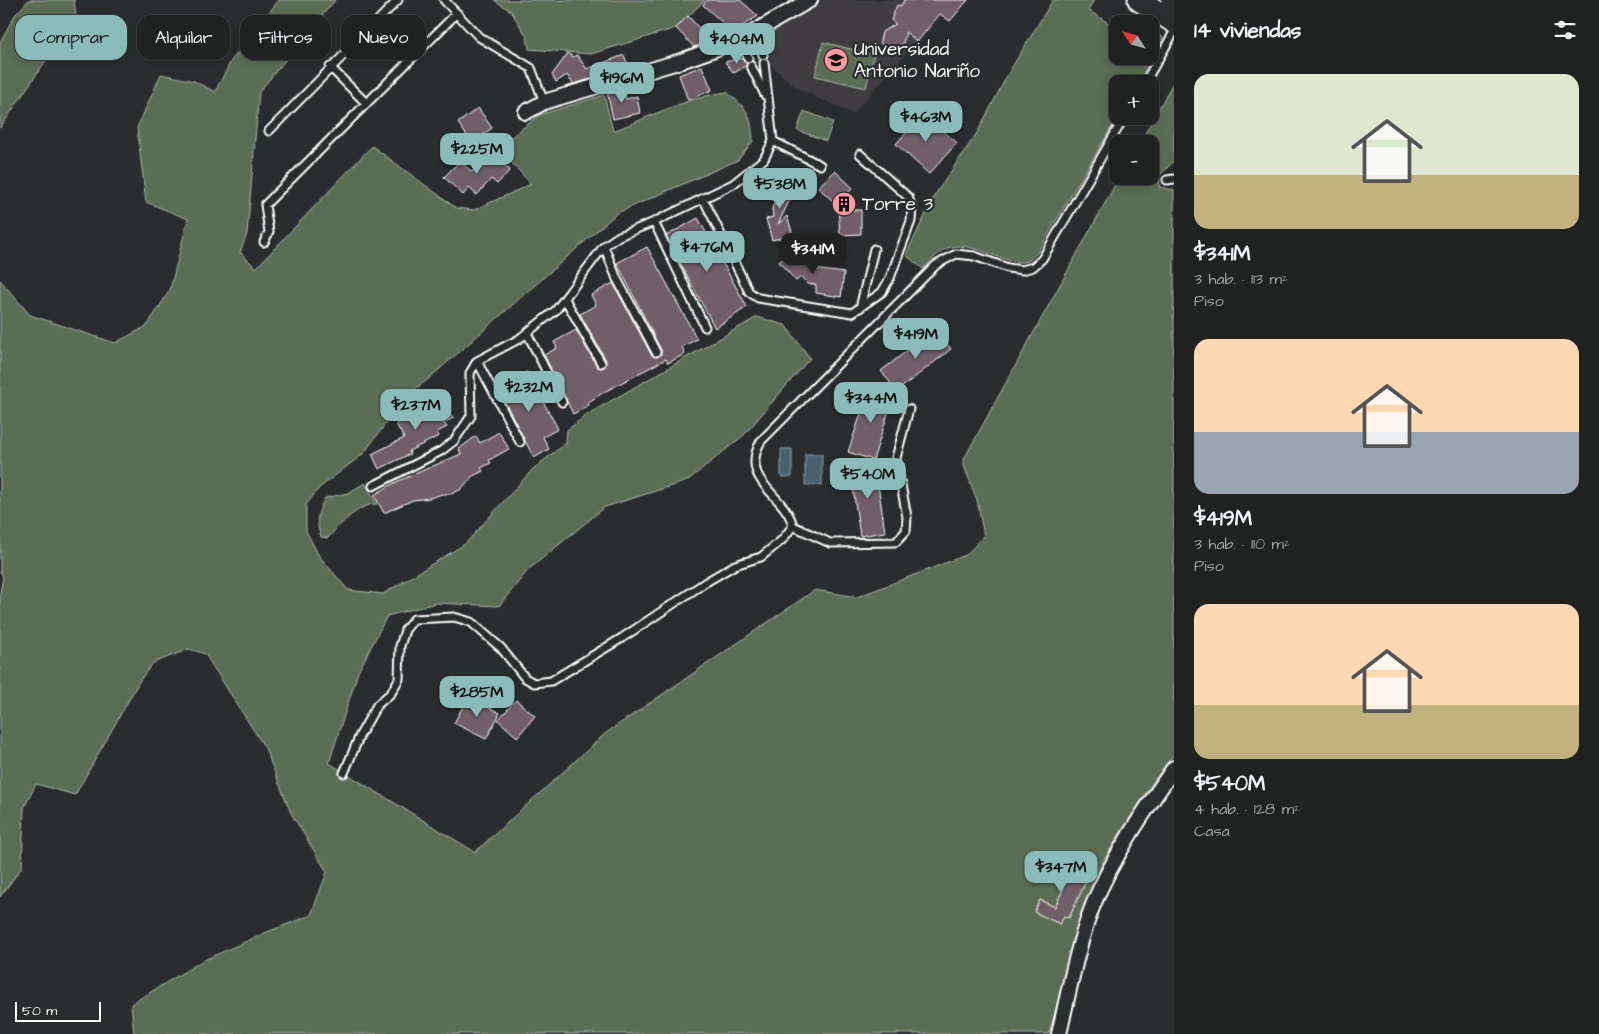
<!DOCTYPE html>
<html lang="es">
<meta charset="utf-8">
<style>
body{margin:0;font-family:"Architects Daughter",sans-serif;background:#282a2a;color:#f1f3f6;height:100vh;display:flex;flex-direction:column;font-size:19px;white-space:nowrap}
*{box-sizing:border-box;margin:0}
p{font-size:16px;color:#a2a4a5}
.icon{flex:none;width:28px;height:28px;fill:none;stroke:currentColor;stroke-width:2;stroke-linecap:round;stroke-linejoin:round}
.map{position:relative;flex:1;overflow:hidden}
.sheet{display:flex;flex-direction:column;background:#202222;width:425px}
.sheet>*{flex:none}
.hud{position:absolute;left:15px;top:15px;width:475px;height:45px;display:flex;gap:10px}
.needle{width:32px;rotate:306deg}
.controls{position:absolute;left:1109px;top:15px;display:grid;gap:10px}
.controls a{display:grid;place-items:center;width:50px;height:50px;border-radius:10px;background:#202222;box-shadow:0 2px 12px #0003,0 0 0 1px #3d3f40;font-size:25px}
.scale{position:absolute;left:15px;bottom:12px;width:86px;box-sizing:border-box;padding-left:5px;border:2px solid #fff;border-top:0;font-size:14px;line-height:18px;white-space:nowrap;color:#fff;-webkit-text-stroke:4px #2a2d2e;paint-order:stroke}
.price{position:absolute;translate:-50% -42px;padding:0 11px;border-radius:10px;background:#8bbbb9;color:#111;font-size:16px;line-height:32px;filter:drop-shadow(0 1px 2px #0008)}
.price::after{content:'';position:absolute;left:50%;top:30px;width:15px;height:11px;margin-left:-8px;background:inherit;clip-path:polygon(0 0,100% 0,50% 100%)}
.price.selected{background:#222;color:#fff}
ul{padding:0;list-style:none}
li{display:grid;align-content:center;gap:10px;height:265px;padding:0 20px}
li span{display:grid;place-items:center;height:155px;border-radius:15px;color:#555}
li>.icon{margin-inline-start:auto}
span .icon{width:90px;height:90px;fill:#fffc;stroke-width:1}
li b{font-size:21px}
h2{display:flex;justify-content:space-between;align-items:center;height:60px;padding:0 20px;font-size:21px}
.tag{padding:0 18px;border-radius:15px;background:#202222;box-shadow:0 2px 12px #0003,0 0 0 1px #3d3f40;font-size:18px;line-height:45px}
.tag.selected{background:#8bbbb9;color:#111}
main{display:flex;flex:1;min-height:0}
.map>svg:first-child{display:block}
.built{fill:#3f3c3f}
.green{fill:#5c6d57;stroke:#aeb6ab}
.water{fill:#4a616e;stroke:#92a0a8}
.building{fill:#715f68;stroke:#fff}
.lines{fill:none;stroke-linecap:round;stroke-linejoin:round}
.lane-casing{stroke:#fff;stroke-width:11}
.street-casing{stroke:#fff;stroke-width:18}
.primary-casing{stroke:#fff;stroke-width:25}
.lane{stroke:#2a2d2e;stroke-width:7}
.street{stroke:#2a2d2e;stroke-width:14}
.primary{stroke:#2a2d2e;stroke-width:21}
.labels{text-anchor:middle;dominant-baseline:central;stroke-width:4.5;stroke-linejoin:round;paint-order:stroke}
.poi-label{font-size:19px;fill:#fff;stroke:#2a2d2e;text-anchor:start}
</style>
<main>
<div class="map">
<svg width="1174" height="1034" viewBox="0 0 1174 1034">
<rect width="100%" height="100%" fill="#2a2d2e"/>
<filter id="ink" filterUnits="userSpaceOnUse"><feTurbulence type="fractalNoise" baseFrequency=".02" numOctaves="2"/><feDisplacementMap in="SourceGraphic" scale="10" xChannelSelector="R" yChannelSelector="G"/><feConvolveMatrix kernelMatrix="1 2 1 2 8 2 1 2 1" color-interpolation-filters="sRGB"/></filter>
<g filter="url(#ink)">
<path class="built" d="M 818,0 L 953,0 L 853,114 L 795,87 L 771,65 L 764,30 Z"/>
<path class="green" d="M 29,0 L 74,0 L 76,16 L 0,128 L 0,42 L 15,15 Z
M 279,0 L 335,0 L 259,92 L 247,234 L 240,252 L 256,268 L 372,146 L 456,208 L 474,210 L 531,184 L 498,148 L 539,115 L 604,95 L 613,131 C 650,117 688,97 727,92 C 748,110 751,113 753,141 L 738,160 L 617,213 L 426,381 L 408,394 L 363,454 L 319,488 L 306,505 L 306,531 L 319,556 L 348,590 L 383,594 L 465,544 L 533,469 L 566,443 L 567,430 L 588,414 L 757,317 L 785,325 L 810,358 L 744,435 L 687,481 L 605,507 L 528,570 L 499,606 L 436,603 L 387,616 L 358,672 L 329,763 L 475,852 L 606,733 L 815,590 L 857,597 L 966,555 L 984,536 L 977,500 L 964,466 L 964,459 L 1120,176 L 1150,176 L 1150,144 L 1139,144 L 1174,81 L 1174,161 L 1160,175 L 1159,187 L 1174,190 L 1174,754 L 1153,782 L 1103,861 L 1078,926 L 1049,1034 L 134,1034 L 131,1004 L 202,961 L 267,932 L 311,915 L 327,872 L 291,813 L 265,748 L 205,654 L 189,649 L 153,663 L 140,680 L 75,795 L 36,784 L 24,808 L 22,867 L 0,897 L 0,593 L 3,577 L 0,571 L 0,280 L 30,315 L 115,343 L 147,326 L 170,290 L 188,219 L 146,202 L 137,128 L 161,74 L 194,81 L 215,92 L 231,61 Z
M 494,0 L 705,0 L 676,28 L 591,54 L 529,49 L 527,37 L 511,11 Z
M 1053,0 L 1094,0 L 1088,10 L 1113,26 L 1110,30 L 1117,35 L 1118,56 L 1150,56 L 1150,37 L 1158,34 L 1164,38 L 1137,84 L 1118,84 L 1118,116 L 1037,253 C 1034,255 1031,260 1028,261 C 1011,268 973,241 951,247 C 939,250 931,261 923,269 L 906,255 L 935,195 L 977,133 L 1009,72 Z
M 823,42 L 874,55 L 866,88 L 815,76 Z
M 804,111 L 833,122 L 826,141 L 797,130 Z
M 365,483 L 377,504 C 360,503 338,526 328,538 L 321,537 C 315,520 317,514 325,498 L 348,493 Z"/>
<path class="water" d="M 781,449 L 792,449 L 792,477 L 781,477 Z
M 805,454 L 822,454 L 822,485 L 805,485 Z"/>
<path class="building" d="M 707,0 L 740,0 L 758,16 L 733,32 L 703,5 Z
M 904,0 L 968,0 L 950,21 L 940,14 L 917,42 L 906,32 L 902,47 L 893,52 L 884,49 L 880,41 L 882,32 L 896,24 L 891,20 L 897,5 L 901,6 Z
M 688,16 L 708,38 L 701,45 L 694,47 L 676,28 Z
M 568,53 L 573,57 L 577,55 L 587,69 L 624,55 L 629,68 L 573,84 L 567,75 L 556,82 L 552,75 Z
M 741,58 L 747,63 L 746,66 L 734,73 L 725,62 Z
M 702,66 L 712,90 L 688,100 L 679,75 Z
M 623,87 L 626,99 L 637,96 L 640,113 L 613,119 L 607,92 Z
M 478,108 L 492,128 L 472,143 L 458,123 Z
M 923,113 L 957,143 L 929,174 L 896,144 Z
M 490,152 L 510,170 L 497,184 L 491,179 L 477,195 L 469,188 L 463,195 L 444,177 L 460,161 L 472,172 Z
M 835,171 L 853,188 L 847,194 L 852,201 L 853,210 L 861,210 L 861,234 L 840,235 L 838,206 L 818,187 Z
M 779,178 L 796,187 L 778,224 L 787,216 L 793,235 L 772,240 L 766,219 L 773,217 L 772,209 L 775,201 L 769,198 Z
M 698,218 L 747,307 L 715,328 L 666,236 Z
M 647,247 L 697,339 L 682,347 L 685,354 L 668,363 L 666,359 L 604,392 L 587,403 L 589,405 L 573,414 L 544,355 L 557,348 L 554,342 L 576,330 L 597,366 L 601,368 L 605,366 L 606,360 L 580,314 L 596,305 L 591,295 L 613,283 L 651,354 L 656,357 L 661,354 L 661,350 L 617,263 Z
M 796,248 L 815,269 L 844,273 L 841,297 L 816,293 L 816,285 L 808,284 L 801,277 L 796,281 L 779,262 Z
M 935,329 L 951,349 L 897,391 L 881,371 Z
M 527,372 L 558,429 L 543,437 L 549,449 L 534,458 L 499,391 L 513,383 L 512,380 Z
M 870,387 L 894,395 L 873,460 L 848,452 Z
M 439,392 L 453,418 L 444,423 L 447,427 L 437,432 L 439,436 L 409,451 L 410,454 L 379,469 L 372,454 L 404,438 L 396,424 L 426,408 L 424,405 L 432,400 L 430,396 Z
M 499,432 L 509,449 L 489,460 L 491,463 L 481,468 L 483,471 L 473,476 L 460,490 L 451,494 L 442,494 L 430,498 L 413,500 L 384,513 L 374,495 L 394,483 L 461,454 L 459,449 L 476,436 L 480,443 Z
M 875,464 L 885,532 L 860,536 L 850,468 Z
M 468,697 L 500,713 L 486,739 L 454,723 Z
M 516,700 L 535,716 L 517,737 L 498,720 Z
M 1048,861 L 1087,879 L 1069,918 L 1064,916 L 1060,924 L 1034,912 L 1040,900 L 1055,907 L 1064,887 L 1041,877 Z"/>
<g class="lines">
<g class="lane-casing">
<path id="lane" d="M 444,0 L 479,37 L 531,68 L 544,102
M 757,32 L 763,55
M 742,39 L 748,58
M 751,66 L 765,95
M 330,67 L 366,103
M 1144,84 L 1174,32
M 269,131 L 398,0
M 773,141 L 820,165
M 1167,180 L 1174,179
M 703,198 L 749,292 L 758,298 L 852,313 L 882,292 L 890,278 L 911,221 L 912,208 L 908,197 L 860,154
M 654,222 L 705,327
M 264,242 L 269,232 L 265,205 L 457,13
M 604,246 L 617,279 L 656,352
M 565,299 L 601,363
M 860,308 L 874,249
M 527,333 L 562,402
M 477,361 L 520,442
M 373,486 L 441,451 L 454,441 L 471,416 L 470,373 L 477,361 L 519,339 L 556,310 L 604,246 L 619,236 L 654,222 L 733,184 L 764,159 L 773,141 L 764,63
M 793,526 C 786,494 738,482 761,441 L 936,265 L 956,254 L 974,256 L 1008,268 L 1022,270 L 1033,267 L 1042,259 L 1055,237 L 1125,116
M 793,526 L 830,543 L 896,542 L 906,531 L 907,517 L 896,458 L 909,409
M 344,773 L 360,735 L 377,705 L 391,693 L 399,679 L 400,646 L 405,630 L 414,619 L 454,617 L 471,622 L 501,648 L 525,678 L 534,683 L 551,681 L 622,638 L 706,582 L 735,565 L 761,557 L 782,540 L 793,526"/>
</g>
<g class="street-casing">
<path id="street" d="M 526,112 L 544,102 L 681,61 L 742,39 L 810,0
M 1059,1034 C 1069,991 1077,946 1093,905 C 1112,858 1145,810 1174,768"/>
</g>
<g class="primary-casing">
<path id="primary" d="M 1139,0 L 1174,22
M 1172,0 L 1174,1"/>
</g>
<use href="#lane" class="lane"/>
<use href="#street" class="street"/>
<use href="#primary" class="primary"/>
</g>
</g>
<defs>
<g id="university-disc" transform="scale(1.25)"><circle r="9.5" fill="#ff9aa2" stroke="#2a2d2e"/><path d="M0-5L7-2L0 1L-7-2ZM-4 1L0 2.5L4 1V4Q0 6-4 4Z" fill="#111"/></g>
<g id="building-disc" transform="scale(1.25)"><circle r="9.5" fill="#ff9aa2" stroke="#2a2d2e"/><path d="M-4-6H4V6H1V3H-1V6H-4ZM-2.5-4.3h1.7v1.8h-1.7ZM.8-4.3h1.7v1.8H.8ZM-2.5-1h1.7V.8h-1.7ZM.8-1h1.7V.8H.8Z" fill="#111"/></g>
</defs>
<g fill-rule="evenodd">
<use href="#university-disc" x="836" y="60"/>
<use href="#building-disc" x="844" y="204"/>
</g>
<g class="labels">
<g class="poi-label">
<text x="854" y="49">Universidad<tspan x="854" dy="22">Antonio Nariño</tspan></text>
<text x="862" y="204">Torre 3</text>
</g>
</g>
</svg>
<div class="controls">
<a><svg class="needle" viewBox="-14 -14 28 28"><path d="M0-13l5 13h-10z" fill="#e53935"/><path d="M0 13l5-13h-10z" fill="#a2a4a5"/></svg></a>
<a>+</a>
<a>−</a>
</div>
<div class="scale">50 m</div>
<b class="price" style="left:737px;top:65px">$404M</b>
<b class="price" style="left:622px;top:104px">$196M</b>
<b class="price" style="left:926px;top:143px">$463M</b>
<b class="price" style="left:477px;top:175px">$225M</b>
<b class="price" style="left:780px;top:210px">$538M</b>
<b class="price" style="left:707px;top:273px">$476M</b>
<b class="price selected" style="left:813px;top:275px">$341M</b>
<b class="price" style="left:916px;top:360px">$419M</b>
<b class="price" style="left:529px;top:413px">$232M</b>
<b class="price" style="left:871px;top:424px">$344M</b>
<b class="price" style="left:416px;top:431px">$237M</b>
<b class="price" style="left:868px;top:500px">$540M</b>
<b class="price" style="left:477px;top:718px">$285M</b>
<b class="price" style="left:1061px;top:893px">$347M</b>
<div class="hud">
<a class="tag selected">Comprar</a>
<a class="tag">Alquilar</a>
<a class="tag">Filtros</a>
<a class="tag">Nuevo</a>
</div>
</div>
<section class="sheet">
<h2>14 viviendas<svg class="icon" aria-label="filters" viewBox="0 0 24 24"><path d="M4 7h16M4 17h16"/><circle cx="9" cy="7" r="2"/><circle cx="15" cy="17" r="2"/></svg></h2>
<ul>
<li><span style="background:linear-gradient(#dfe7d0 65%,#c2b280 0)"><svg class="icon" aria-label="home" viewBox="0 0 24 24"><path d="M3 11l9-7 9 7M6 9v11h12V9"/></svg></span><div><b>$341M</b><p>3 hab. · 113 m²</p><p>Piso</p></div></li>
<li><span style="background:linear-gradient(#ffd9b3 60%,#9aa5b1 0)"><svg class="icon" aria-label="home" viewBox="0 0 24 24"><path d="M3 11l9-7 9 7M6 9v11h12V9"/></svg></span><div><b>$419M</b><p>3 hab. · 110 m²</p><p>Piso</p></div></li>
<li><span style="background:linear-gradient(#ffd9b3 65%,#c2b280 0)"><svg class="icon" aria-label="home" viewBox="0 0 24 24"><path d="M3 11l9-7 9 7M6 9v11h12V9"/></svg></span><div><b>$540M</b><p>4 hab. · 128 m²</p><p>Casa</p></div></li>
</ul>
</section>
</main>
